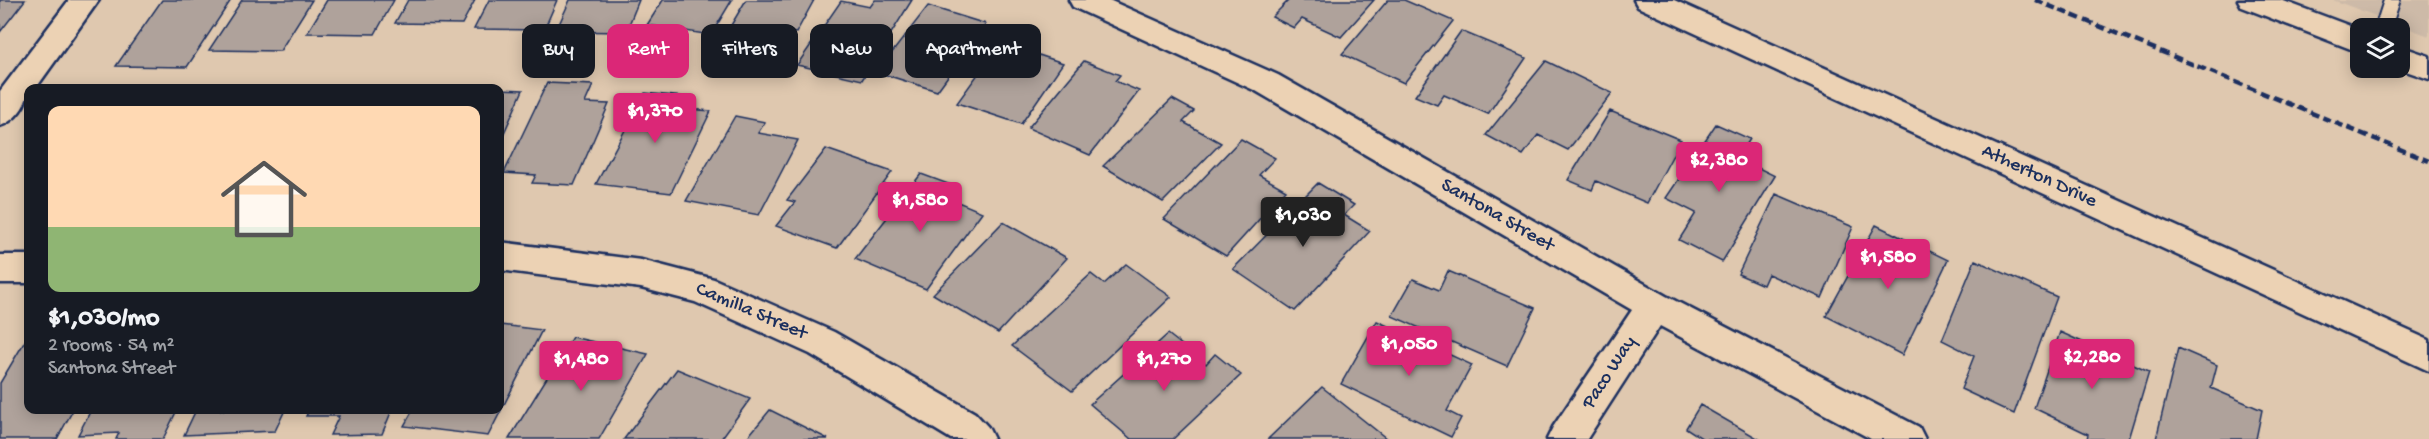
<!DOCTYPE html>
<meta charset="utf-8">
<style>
body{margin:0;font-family:"Gochi Hand",sans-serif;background:#242831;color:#f1f3f6;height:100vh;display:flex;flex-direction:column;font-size:22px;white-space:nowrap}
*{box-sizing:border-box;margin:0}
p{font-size:20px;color:#9ea1a6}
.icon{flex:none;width:33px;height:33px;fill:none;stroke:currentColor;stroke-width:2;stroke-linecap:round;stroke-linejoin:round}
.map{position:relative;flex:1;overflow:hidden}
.panel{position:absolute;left:24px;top:84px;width:480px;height:330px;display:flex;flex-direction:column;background:#171b24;border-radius:12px;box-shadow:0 3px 15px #0003}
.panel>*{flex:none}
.top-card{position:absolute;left:522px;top:24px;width:570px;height:54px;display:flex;gap:12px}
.tools{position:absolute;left:2350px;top:18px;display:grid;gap:12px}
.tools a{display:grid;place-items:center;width:60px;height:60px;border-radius:12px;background:#171b24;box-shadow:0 3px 15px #0003;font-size:30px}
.price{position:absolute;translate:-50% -51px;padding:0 14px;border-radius:6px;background:#db2777;color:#fff;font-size:20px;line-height:39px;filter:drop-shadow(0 2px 3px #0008)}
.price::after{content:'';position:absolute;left:50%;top:36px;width:18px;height:14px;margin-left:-9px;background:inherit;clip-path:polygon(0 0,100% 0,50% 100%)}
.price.on{background:#222;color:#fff}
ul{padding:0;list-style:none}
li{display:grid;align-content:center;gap:12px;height:318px;padding:0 24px}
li+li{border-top:2px solid #363941}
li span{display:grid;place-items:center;height:186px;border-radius:12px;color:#555}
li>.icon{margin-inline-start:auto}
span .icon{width:108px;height:108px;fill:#fffc;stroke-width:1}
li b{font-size:26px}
.pill{padding:0 21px;border-radius:12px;background:#171b24;box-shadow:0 3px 15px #0003;font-size:21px;line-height:54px}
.pill.on{background:#db2777;color:#fff}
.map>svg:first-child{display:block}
.built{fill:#cdbaa8}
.building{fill:#afa29b;stroke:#1b2f5e;stroke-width:1.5}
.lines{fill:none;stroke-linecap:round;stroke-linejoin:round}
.lane-casing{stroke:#1b2f5e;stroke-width:4}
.street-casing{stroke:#1b2f5e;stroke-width:5}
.secondary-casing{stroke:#1b2f5e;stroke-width:5}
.lane{fill:#ecd2b4;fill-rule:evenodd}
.street{fill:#ecd2b4;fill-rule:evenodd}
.secondary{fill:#ecd2b4;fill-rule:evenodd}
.rail{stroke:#1b2f5e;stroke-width:4.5;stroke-dasharray:9 4.5;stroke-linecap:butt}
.labels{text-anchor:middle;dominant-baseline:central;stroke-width:6;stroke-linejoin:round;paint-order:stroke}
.street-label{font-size:20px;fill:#1b2f5e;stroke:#ecd2b4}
</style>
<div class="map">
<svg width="2429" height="439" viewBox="0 0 2429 439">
<rect width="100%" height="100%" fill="#dfc8af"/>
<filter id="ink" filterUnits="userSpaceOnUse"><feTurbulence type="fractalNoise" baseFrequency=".0167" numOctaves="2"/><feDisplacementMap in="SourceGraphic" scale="12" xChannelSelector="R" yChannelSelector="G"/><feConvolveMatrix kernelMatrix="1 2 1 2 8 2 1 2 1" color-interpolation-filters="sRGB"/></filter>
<g filter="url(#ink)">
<path class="built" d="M 2333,0 L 2429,0 L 2429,36 Z"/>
<path class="building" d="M 0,0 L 25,0 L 0,32 Z
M 162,0 L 231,0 L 187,67 L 116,66 Z
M 242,0 L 312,0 L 280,51 L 209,50 Z
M 327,0 L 394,0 L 375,34 L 307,33 Z
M 408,0 L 475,0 L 462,24 L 395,23 Z
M 489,0 L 557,0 L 544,30 L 474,29 Z
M 570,0 L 639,0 L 626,32 L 556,31 Z
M 663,0 L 732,0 L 711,35 L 647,25 Z
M 746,0 L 814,0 L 796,33 L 769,29 L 760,43 L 724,37 Z
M 875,0 L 912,0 L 862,80 L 797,65 L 841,1 L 870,7 Z
M 1289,0 L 1374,0 L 1341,37 L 1302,19 L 1294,28 L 1272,17 Z
M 1388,0 L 1404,0 L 1453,21 L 1404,83 L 1342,54 Z
M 928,6 L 986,24 L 937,91 L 877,72 Z
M 1010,30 L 1036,38 L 1027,51 L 1063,63 L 1021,124 L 957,103 Z
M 1461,31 L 1526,58 L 1488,114 L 1444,95 L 1437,105 L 1415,96 Z
M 1084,61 L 1120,75 L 1115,81 L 1139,91 L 1090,155 L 1028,128 Z
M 1546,61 L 1612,93 L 1568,150 L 1538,135 L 1523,155 L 1486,135 Z
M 547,83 L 593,85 L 585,103 L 609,104 L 574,185 L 532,183 L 536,175 L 504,173 Z
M 500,89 L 523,90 L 500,142 Z
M 645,93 L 694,98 L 689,109 L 711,111 L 671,193 L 596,184 Z
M 1172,99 L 1194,111 L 1183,122 L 1221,143 L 1163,202 L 1103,166 Z
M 1610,111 L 1681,140 L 1647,203 L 1596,181 L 1592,190 L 1568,180 Z
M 735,116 L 765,122 L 758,133 L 798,140 L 759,215 L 686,201 Z
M 1716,124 L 1750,139 L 1738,158 L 1775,176 L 1722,262 L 1679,240 L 1696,213 L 1666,198 Z
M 1241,139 L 1275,158 L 1259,175 L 1286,190 L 1226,256 L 1164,219 Z
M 826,149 L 892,172 L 837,248 L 776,226 L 795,202 L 787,200 Z
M 921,174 L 954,186 L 946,197 L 982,212 L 926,289 L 855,259 Z
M 1318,183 L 1354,205 L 1344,215 L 1370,231 L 1295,311 L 1233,269 Z
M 1776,194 L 1853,227 L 1822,298 L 1768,274 L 1763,285 L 1738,274 Z
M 1003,222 L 1067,258 L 998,333 L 933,294 Z
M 1876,225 L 1948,260 L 1902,355 L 1826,316 Z
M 1975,260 L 2057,297 L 2014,414 L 1961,389 L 1974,356 L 1942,340 Z
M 1126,264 L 1171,297 L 1072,391 L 1012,346 L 1091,274 L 1104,284 Z
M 1448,271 L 1535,308 L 1507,366 L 1392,316 L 1413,279 L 1439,290 Z
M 1377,321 L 1472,365 L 1447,411 L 1461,418 L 1451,437 L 1341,384 Z
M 500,325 L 542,330 L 488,436 L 404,426 L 413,410 L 500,410 Z
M 2060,332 L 2149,372 L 2129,439 L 2087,439 L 2088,434 L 2034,408 Z
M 1168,334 L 1206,364 L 1215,354 L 1241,375 L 1173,439 L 1131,439 L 1090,404 Z
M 572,337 L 648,354 L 599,439 L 509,439 Z
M 25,341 L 28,341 L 28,410 L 73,410 L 57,439 L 0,439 L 0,383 Z
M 2178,348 L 2217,365 L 2211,388 L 2262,410 L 2256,439 L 2156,439 Z
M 677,369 L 750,399 L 721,439 L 624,439 Z
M 1322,387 L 1387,439 L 1268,439 Z
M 1700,405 L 1759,439 L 1703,439 L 1686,428 Z
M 91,410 L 177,410 L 163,439 L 116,439 L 119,433 L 78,435 Z
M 196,410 L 285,410 L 275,431 L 184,435 Z
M 309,410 L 392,410 L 382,434 L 330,435 L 339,416 L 306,416 Z
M 770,410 L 828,439 L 746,439 Z"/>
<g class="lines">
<g class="lane-casing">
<path id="lane" d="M 2384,0 L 2400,0 L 2391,28 L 2375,28 Z"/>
</g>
<g class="street-casing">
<path id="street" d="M 69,0 L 99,0 L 36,88 L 28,88 C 28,105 15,121 0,126 L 0,91 Z
M 1069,0 L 1109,0 L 1278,75 L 1666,296 L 1919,427 L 1925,439 L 1871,439 L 1660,326 L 1587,439 L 1547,439 L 1553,427 L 1632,310 L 1256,91 L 1073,7 Z
M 500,242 L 641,260 L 714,279 L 834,332 L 975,413 L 988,427 L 994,439 L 951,439 L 810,354 L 695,302 L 641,288 L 500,270 Z
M 0,255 L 28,255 L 28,283 L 0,283 Z"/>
</g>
<g class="secondary-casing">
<path id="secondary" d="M 1634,0 L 1674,0 L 2429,340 L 2429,371 L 1638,7 Z
M 2238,0 L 2281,0 L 2361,30 L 2361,53 L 2242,7 Z
M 2400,46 L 2429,56 L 2429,79 L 2397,68 L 2400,68 Z"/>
</g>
<use href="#lane" class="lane"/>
<use href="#street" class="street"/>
<use href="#secondary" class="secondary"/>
<path class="rail" d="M 2035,0 L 2429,161"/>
</g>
</g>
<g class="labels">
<g class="street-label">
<text transform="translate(2039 177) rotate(25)">Atherton Drive</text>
<text transform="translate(1497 216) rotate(30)">Santona Street</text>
<text transform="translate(751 312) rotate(23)">Camilla Street</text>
<text transform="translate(1610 373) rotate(-57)">Paco Way</text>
</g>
</g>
</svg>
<div class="tools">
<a><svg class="icon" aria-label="layers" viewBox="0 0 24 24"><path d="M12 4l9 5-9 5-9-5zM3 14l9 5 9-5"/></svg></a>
</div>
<b class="price" style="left:655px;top:144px">$1,370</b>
<b class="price" style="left:1719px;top:193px">$2,380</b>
<b class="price" style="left:920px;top:233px">$1,580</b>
<b class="price on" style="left:1303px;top:248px">$1,030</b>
<b class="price" style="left:1888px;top:290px">$1,580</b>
<b class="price" style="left:1409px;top:377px">$1,050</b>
<b class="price" style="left:2092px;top:390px">$2,280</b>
<b class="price" style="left:581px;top:392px">$1,480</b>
<b class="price" style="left:1164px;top:392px">$1,270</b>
<div class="top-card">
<a class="pill">Buy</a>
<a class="pill on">Rent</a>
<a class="pill">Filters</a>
<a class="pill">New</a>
<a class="pill">Apartment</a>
</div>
<section class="panel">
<ul>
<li><span style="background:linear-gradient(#ffd9b3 65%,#8fb573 0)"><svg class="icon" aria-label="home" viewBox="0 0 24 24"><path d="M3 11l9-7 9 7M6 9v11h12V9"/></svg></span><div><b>$1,030/mo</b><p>2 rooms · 54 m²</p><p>Santona Street</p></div></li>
</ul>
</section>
</div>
